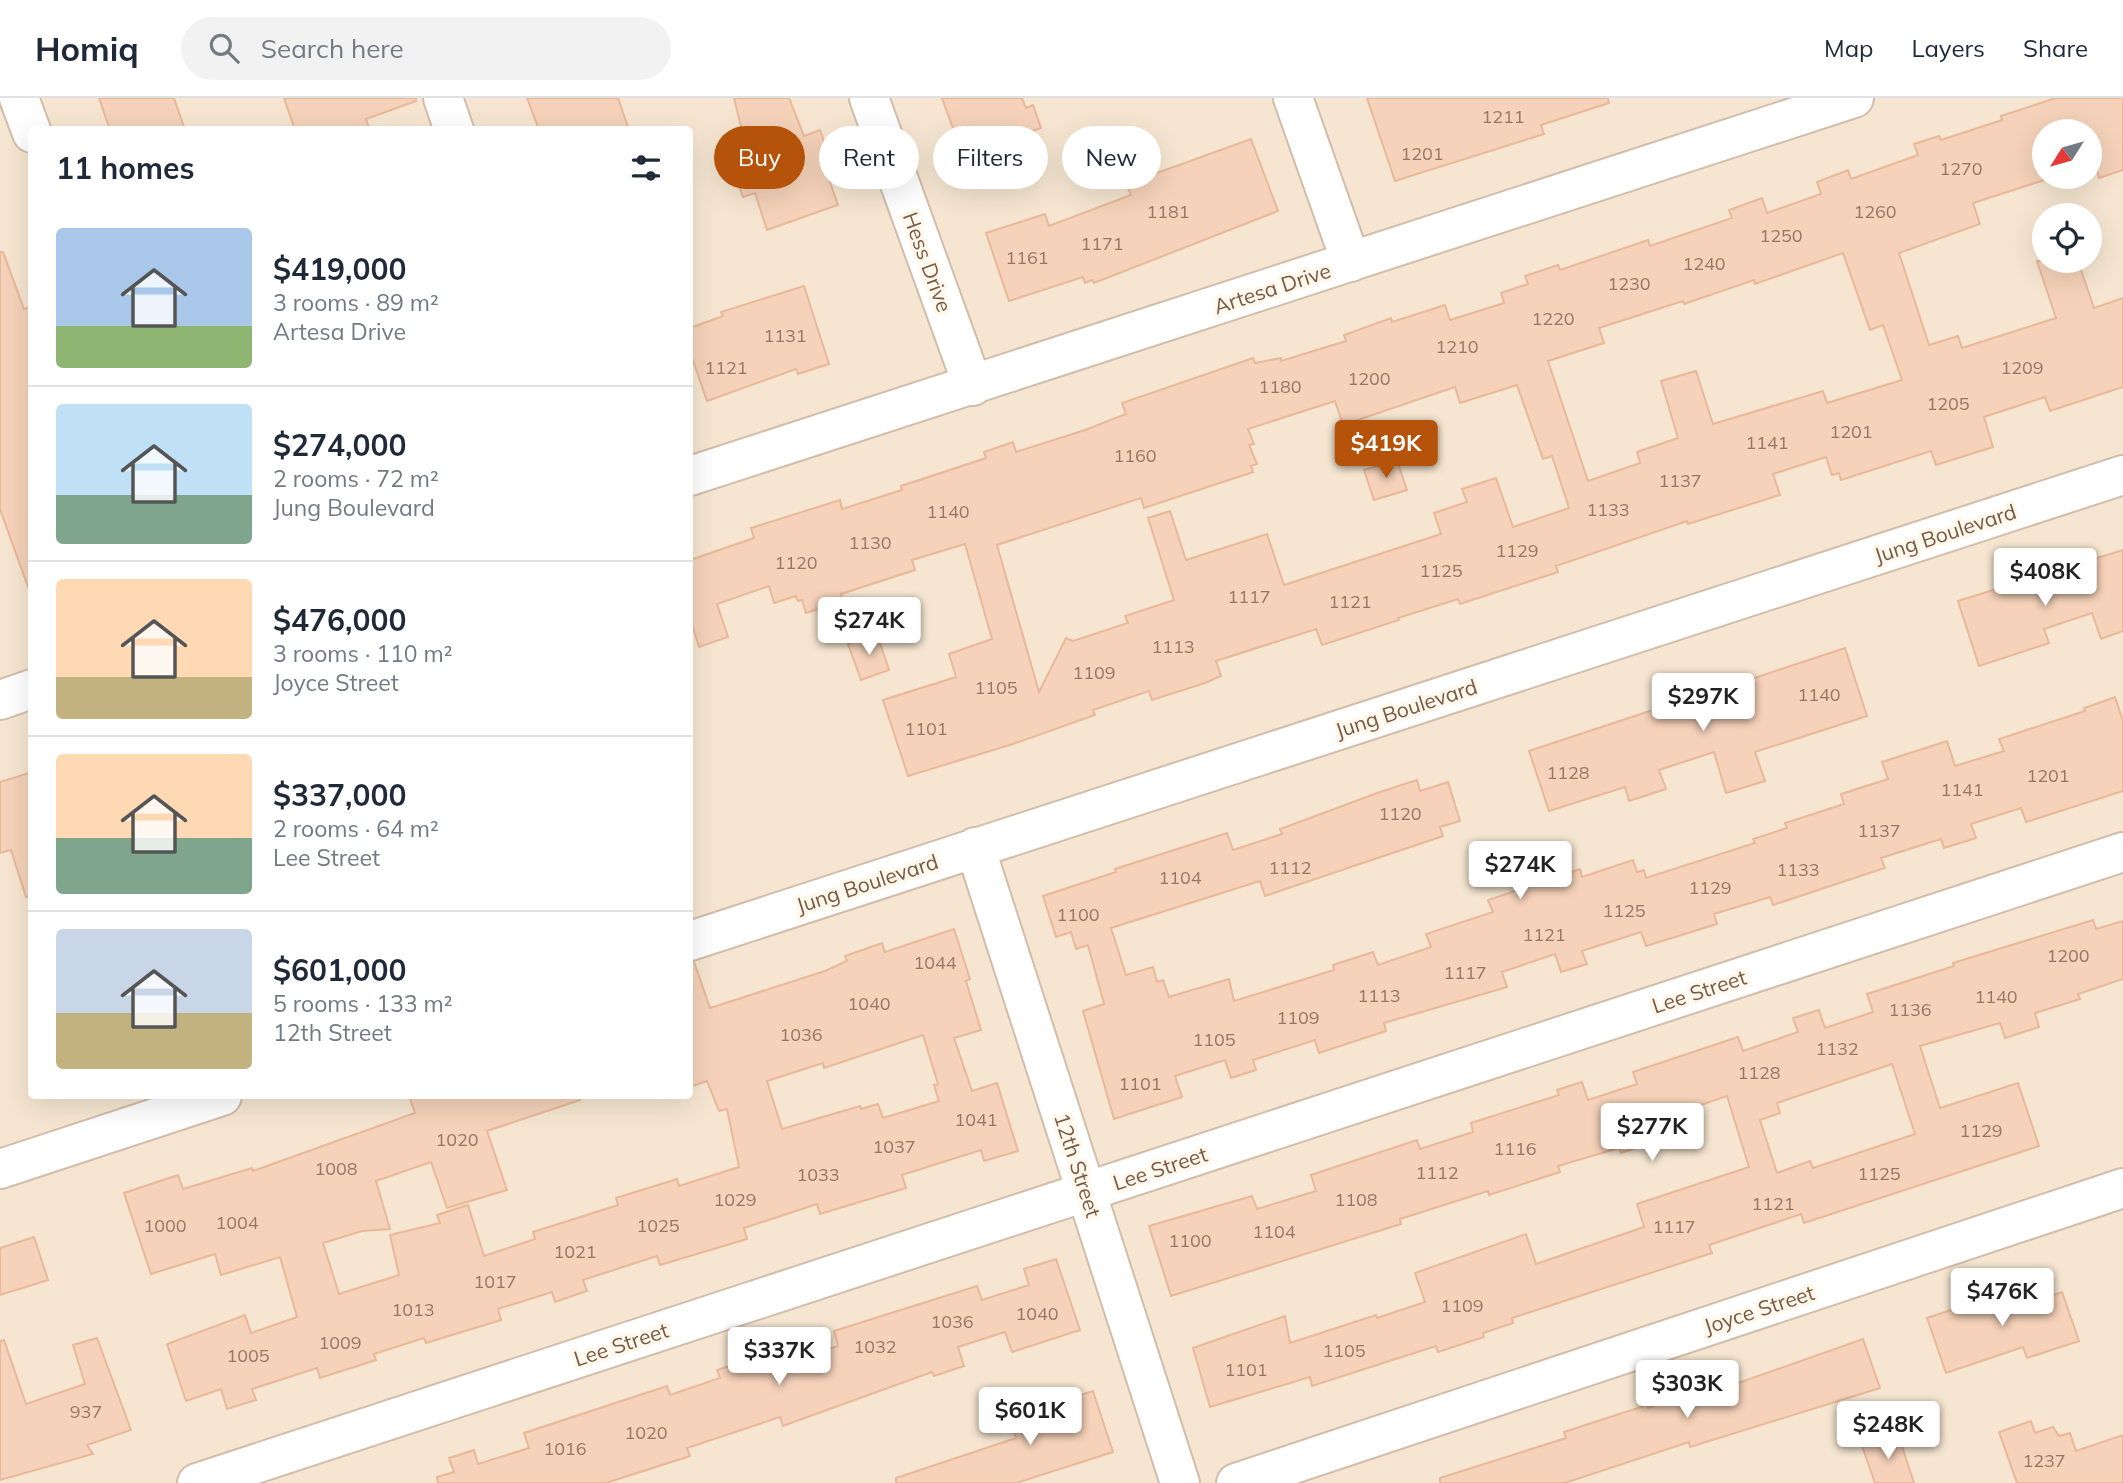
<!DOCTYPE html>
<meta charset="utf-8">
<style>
body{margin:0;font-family:Mulish,sans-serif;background:#f2f2f3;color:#1f2937;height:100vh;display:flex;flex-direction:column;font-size:26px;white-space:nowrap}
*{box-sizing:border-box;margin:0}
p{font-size:23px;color:#747a83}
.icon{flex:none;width:38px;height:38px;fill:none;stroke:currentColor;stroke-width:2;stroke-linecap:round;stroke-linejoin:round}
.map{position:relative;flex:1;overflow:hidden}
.panel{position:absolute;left:28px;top:28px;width:665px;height:973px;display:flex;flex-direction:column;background:#fff;border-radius:7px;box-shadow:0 7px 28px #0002}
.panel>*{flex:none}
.guide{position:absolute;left:714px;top:28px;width:665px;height:63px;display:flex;gap:14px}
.needle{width:46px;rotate:233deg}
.controls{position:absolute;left:2032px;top:21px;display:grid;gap:14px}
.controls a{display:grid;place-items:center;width:70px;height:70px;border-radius:50%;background:#fff;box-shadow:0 7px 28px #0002;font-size:35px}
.price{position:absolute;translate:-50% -60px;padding:0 16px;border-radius:7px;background:#fff;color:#222;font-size:23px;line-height:46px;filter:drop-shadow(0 2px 4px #0008)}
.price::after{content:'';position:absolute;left:50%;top:42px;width:21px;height:16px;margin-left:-10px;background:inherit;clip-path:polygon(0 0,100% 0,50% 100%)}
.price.selected{background:#b45309;color:#fff}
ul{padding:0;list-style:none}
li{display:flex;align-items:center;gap:21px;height:175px;padding:0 28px}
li+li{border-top:2px solid #e0e1e3}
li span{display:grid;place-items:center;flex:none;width:196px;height:140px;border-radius:7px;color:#555}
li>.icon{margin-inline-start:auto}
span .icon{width:84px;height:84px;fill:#fffc;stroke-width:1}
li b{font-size:30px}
h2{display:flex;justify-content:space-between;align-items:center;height:84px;padding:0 28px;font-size:30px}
.chip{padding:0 24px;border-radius:32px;background:#fff;box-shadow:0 7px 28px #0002;font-size:24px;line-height:63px}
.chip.selected{background:#b45309;color:#fff}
header{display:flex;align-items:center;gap:42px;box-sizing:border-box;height:98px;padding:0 35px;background:#fff;border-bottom:2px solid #e0e1e3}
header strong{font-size:33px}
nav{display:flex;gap:38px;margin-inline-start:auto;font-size:24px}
.search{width:490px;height:63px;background:#f2f2f3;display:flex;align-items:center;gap:18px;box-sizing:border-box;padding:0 24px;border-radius:38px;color:#747a83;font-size:26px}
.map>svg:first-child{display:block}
.residential{fill:#f6e6d1;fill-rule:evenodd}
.building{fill:#f5d2b9;stroke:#e9b899;stroke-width:2;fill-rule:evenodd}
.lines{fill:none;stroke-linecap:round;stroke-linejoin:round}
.minor-casing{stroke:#d2bdab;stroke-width:42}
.minor{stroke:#fff;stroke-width:38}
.labels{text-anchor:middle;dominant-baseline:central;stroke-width:7;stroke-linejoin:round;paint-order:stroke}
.number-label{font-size:18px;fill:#977764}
.street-label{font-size:21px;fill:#785947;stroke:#fff8eb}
</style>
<header>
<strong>Homiq</strong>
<div class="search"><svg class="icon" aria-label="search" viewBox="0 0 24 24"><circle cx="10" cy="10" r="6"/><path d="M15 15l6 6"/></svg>Search here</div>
<nav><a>Map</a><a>Layers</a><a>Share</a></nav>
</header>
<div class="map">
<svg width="2123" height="1385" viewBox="0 0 2123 1385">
<rect width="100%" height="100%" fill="#fef4e4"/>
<path class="residential" d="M 0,0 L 2123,0 L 2123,1385 L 0,1385 ZM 32,32 L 690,32 L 690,998 L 32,998 ZM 2044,33 L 2090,33 L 2090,79 L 2044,79 ZM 2044,117 L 2090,117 L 2090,163 L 2044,163 Z"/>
<path class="building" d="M 99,0 L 174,0 L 185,32 L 110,32 Z
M 284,0 L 416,0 L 416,3 L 366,21 L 370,32 L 295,32 Z
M 527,0 L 618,0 L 629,32 L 539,32 Z
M 734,0 L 789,0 L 804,38 L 820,32 L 829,57 L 821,59 L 838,107 L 767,132 L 755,95 L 743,99 L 730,63 L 748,57 Z
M 942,0 L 1022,0 L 1026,10 L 1033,7 L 1041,30 L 963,58 Z
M 1367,0 L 1608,0 L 1609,5 L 1541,27 L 1544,36 L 1395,83 Z
M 2056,0 L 2123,0 L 2123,72 L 2099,80 L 2096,69 L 2090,71 L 2090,33 L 2044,33 L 2044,79 L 2054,79 L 1973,105 L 1980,126 L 1899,155 L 1929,247 L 1958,238 L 1962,250 L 2056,220 L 2037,163 L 2078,163 L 2094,210 L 2123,200 L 2123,289 L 2050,313 L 2045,299 L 1984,319 L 1993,349 L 1936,367 L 1931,353 L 1841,382 L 1839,375 L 1832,377 L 1826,359 L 1773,376 L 1780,397 L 1688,426 L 1687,423 L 1556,468 L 1558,474 L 1460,506 L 1458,501 L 1398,520 L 1399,522 L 1322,547 L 1316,531 L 1216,563 L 1221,578 L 1205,585 L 1152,602 L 1149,593 L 1093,612 L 1095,617 L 1013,646 L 908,678 L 883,602 L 956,579 L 949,556 L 992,541 L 965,446 L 912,462 L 915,472 L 841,496 L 843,503 L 806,515 L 802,502 L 798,503 L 796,498 L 774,505 L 769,488 L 717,506 L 728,539 L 699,549 L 690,520 L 690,462 L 754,440 L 751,430 L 840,402 L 842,411 L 902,392 L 901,388 L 986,360 L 984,354 L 1013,344 L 1016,354 L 1085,332 L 1126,316 L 1122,305 L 1253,260 L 1255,265 L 1281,260 L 1281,263 L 1346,243 L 1344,237 L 1391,220 L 1392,224 L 1445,207 L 1450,222 L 1504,205 L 1501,195 L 1528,186 L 1525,178 L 1558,167 L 1560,172 L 1648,142 L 1650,148 L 1732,120 L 1729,112 L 1762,100 L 1767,115 L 1821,96 L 1817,84 L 1848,72 L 1851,81 L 1918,57 L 1914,46 L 1939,38 L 1941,42 L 2002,22 L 2001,18 ZM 1843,155 L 1870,232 L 1883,227 L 1902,282 L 1827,305 L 1823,293 L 1713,326 L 1696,273 L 1661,283 L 1678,340 L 1637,354 L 1640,365 L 1588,383 L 1548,263 L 1604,245 L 1599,230 L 1683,203 L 1684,206 L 1754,182 L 1755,186 ZM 1517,287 L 1543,361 L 1552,358 L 1569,410 L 1513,429 L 1496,380 L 1462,391 L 1467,404 L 1434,415 L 1441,436 L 1284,487 L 1267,436 L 1186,462 L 1170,413 L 1148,420 L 1174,502 L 1125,518 L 1128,525 L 1073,543 L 1066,540 L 1039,594 L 997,447 L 1141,400 L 1144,410 L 1253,374 L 1251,368 L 1257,366 L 1249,347 L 1254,346 L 1248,331 L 1335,303 L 1343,327 L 1455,289 L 1460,305 Z
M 1251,41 L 1278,113 L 1094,185 L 1092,182 L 1085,185 L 1083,179 L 1009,203 L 986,135 L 1045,116 L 1049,128 L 1131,97 L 1126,86 Z
M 0,154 L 3,154 L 24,211 L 32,209 L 32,489 L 28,489 L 0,411 Z
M 804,188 L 829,266 L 798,276 L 796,271 L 707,303 L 690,254 L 690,230 L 723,218 L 721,214 Z
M 1397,362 L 1407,392 L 1374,402 L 1364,372 Z
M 2123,452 L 2123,533 L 2101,541 L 2092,515 L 2044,531 L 2049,545 L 1979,568 L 1958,503 Z
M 877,536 L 889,572 L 861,582 L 848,546 Z
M 1845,550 L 1867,618 L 1755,654 L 1765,683 L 1726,695 L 1714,654 L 1659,672 L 1666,691 L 1629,703 L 1625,689 L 1549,713 L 1529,653 L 1674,605 L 1673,602 L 1729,585 L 1730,588 Z
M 2115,599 L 2123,623 L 2123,693 L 2026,724 L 2021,710 L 1971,726 L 1976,740 L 1944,750 L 1941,741 L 1881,760 L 1885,770 L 1773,807 L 1770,799 L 1714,816 L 1717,826 L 1646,848 L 1641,834 L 1582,853 L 1587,866 L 1561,874 L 1555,856 L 1502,874 L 1507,889 L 1384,925 L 1386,933 L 1319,955 L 1315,942 L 1253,962 L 1256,972 L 1231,980 L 1225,962 L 1175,978 L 1182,999 L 1114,1021 L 1083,913 L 1104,906 L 1088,847 L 1076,851 L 1071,834 L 1056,839 L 1043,798 L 1116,774 L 1115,771 L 1227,735 L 1233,752 L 1282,736 L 1280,731 L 1380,694 L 1417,682 L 1420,693 L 1448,684 L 1460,723 L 1440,729 L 1443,738 L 1265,798 L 1260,783 L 1111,830 L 1126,877 L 1153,869 L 1157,884 L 1163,882 L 1169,899 L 1229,881 L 1234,903 L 1334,872 L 1333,867 L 1373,854 L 1378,867 L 1431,849 L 1426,836 L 1493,814 L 1488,802 L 1580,771 L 1582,779 L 1633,762 L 1637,774 L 1644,772 L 1646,780 L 1755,745 L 1753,741 L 1787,730 L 1785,725 L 1844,706 L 1841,696 L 1888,681 L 1882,664 L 1947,643 L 1955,668 L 2004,653 L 1999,641 L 2085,613 L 2084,610 Z
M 32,674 L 32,798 L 26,799 L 11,752 L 0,755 L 0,684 Z
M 2093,822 L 2096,831 L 2123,823 L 2123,881 L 2078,896 L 2080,901 L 2035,915 L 2039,929 L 2005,940 L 2000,925 L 1920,948 L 1940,1010 L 2018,985 L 2039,1048 L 1804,1125 L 1801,1116 L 1709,1147 L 1712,1155 L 1512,1220 L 1513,1225 L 1483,1235 L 1484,1239 L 1438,1254 L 1436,1248 L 1312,1288 L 1310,1279 L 1210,1309 L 1193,1250 L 1285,1218 L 1290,1245 L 1376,1217 L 1377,1220 L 1425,1204 L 1415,1175 L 1526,1136 L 1536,1166 L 1644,1129 L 1637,1106 L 1749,1069 L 1727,998 L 1680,1014 L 1686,1033 L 1621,1055 L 1619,1050 L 1558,1068 L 1560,1074 L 1489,1097 L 1488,1093 L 1400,1121 L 1401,1126 L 1171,1198 L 1149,1128 L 1252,1098 L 1257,1111 L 1316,1093 L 1311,1077 L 1417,1042 L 1420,1051 L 1473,1034 L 1471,1025 L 1559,997 L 1557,992 L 1582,984 L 1588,1002 L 1637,986 L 1633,974 L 1738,939 L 1743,953 L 1798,934 L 1793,920 L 1819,912 L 1825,930 L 1873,914 L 1867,896 L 1954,868 L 1953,865 ZM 1892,966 L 1915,1036 L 1813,1070 L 1810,1063 L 1777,1075 L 1760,1022 L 1780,1015 L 1777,1005 Z
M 954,831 L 970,881 L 966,883 L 981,932 L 954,940 L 972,993 L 997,985 L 1018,1053 L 984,1063 L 981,1052 L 902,1077 L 906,1090 L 820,1116 L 817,1106 L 744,1130 L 747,1141 L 660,1167 L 657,1158 L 583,1182 L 587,1193 L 555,1204 L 552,1194 L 498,1211 L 501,1222 L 426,1245 L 424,1240 L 374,1256 L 376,1262 L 320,1280 L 317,1270 L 252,1291 L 256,1302 L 227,1311 L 221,1291 L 186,1303 L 167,1246 L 245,1217 L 251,1235 L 297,1219 L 280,1159 L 221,1177 L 215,1156 L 151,1176 L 124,1095 L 178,1077 L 183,1091 L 252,1070 L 253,1073 L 415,1015 L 409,998 L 579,998 L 580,1002 L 487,1033 L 507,1092 L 447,1110 L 431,1064 L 376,1083 L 390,1131 L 362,1133 L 323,1145 L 339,1196 L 399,1177 L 390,1137 L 440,1125 L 437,1117 L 468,1107 L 484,1158 L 535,1141 L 533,1134 L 618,1107 L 616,1100 L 677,1081 L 679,1088 L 739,1069 L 727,1011 L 719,1013 L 707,983 L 690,989 L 690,865 L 694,864 L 710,910 L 825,873 L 847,863 L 845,858 L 882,845 L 885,854 ZM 923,937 L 938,986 L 934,987 L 939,1003 L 883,1020 L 878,1006 L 861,1011 L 860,1008 L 782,1031 L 767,983 L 823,965 L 824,970 Z
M 34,1139 L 48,1182 L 0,1197 L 0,1150 Z
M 1056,1161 L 1080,1232 L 1012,1254 L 1005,1234 L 958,1249 L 964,1268 L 934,1278 L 932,1274 L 783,1328 L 780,1319 L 687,1350 L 690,1358 L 606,1385 L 438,1385 L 437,1379 L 454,1374 L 449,1360 L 474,1352 L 478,1366 L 529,1350 L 524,1335 L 667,1288 L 670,1297 L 720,1280 L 717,1272 L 780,1251 L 785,1265 L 838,1248 L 834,1233 L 977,1188 L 982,1202 L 1029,1187 L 1024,1171 Z
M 2023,1188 L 2028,1206 L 2062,1194 L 2079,1243 L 2027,1260 L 2023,1249 L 1946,1275 L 1927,1220 Z
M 97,1240 L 131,1332 L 87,1347 L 93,1356 L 0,1382 L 0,1243 L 4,1242 L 26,1306 L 85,1286 L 73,1247 Z
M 1863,1241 L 1880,1290 L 1690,1349 L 1689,1344 L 1565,1385 L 1440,1385 L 1440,1380 L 1566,1340 L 1564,1334 L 1647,1307 L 1648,1310 L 1725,1283 L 1727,1289 Z
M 1093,1293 L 1113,1354 L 1016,1385 L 896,1385 L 896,1380 L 1016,1340 L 1009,1320 Z
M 2031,1323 L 2035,1335 L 2053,1329 L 2059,1338 L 2070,1335 L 2076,1353 L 2123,1337 L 2123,1385 L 2017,1385 L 1999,1334 Z
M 1898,1336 L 1914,1385 L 1875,1385 L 1862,1348 Z"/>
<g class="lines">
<g class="minor-casing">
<path id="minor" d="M 19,0 L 32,35
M 443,0 L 454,32
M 869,0 L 973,288
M 1293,0 L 1351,164
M 690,378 L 1854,0
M 0,602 L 32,591
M 975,749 L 1180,1385
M 690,843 L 2123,377
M 0,1071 L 222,998
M 197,1385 L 2123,754
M 1236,1385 L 2123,1090"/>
</g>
<use href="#minor" class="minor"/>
</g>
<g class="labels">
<g class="number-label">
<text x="1503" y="18">1211</text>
<text x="1422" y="55">1201</text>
<text x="1961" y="70">1270</text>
<text x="1168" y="113">1181</text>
<text x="1875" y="113">1260</text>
<text x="1781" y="137">1250</text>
<text x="1102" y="145">1171</text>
<text x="1027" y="159">1161</text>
<text x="1704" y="165">1240</text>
<text x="1629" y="185">1230</text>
<text x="1553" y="220">1220</text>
<text x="785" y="237">1131</text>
<text x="1457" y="248">1210</text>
<text x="726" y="269">1121</text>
<text x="2022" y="269">1209</text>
<text x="1369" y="280">1200</text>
<text x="1280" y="288">1180</text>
<text x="1948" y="305">1205</text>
<text x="1851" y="333">1201</text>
<text x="1767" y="344">1141</text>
<text x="1135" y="357">1160</text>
<text x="1680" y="382">1137</text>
<text x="1608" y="411">1133</text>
<text x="948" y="413">1140</text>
<text x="870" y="444">1130</text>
<text x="1517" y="452">1129</text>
<text x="796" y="464">1120</text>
<text x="1441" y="472">1125</text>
<text x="1249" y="498">1117</text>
<text x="1350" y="503">1121</text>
<text x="1173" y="548">1113</text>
<text x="1094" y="574">1109</text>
<text x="996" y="589">1105</text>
<text x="1819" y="596">1140</text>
<text x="926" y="630">1101</text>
<text x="1568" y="674">1128</text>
<text x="2048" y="677">1201</text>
<text x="1962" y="691">1141</text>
<text x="1400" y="715">1120</text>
<text x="1879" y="732">1137</text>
<text x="1290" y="769">1112</text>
<text x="1798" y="771">1133</text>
<text x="1180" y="779">1104</text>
<text x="1710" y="789">1129</text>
<text x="1624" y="812">1125</text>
<text x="1078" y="816">1100</text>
<text x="1544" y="836">1121</text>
<text x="2068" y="857">1200</text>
<text x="935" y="864">1044</text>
<text x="1465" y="874">1117</text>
<text x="1379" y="897">1113</text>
<text x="1996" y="898">1140</text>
<text x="869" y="905">1040</text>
<text x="1910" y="911">1136</text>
<text x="1298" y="919">1109</text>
<text x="801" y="936">1036</text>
<text x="1214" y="941">1105</text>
<text x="1837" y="950">1132</text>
<text x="1759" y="974">1128</text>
<text x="1140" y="985">1101</text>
<text x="976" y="1021">1041</text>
<text x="1981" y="1032">1129</text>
<text x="457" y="1041">1020</text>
<text x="894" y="1048">1037</text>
<text x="1515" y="1050">1116</text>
<text x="336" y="1070">1008</text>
<text x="1437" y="1074">1112</text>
<text x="1879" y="1075">1125</text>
<text x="818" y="1076">1033</text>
<text x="735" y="1101">1029</text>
<text x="1356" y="1101">1108</text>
<text x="1773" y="1105">1121</text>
<text x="237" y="1124">1004</text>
<text x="165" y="1127">1000</text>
<text x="658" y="1127">1025</text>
<text x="1674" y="1128">1117</text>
<text x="1274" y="1133">1104</text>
<text x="1190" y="1142">1100</text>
<text x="575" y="1153">1021</text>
<text x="495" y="1183">1017</text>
<text x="1462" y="1207">1109</text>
<text x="413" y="1211">1013</text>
<text x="1037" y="1215">1040</text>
<text x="952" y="1223">1036</text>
<text x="340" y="1244">1009</text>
<text x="875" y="1248">1032</text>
<text x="1344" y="1252">1105</text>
<text x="248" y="1257">1005</text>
<text x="1246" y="1271">1101</text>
<text x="86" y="1313">937</text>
<text x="646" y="1334">1020</text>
<text x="565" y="1350">1016</text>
<text x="2044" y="1362">1237</text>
</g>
<g class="street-label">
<text transform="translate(928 164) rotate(70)">Hess Drive</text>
<text transform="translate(1272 190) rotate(-18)">Artesa Drive</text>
<text transform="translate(1945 435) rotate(-18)">Jung Boulevard</text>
<text transform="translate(1406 610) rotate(-18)">Jung Boulevard</text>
<text transform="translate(867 785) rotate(-18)">Jung Boulevard</text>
<text transform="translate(1699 893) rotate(-18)">Lee Street</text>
<text transform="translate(1078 1067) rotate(72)">12th Street</text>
<text transform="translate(1160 1070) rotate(-18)">Lee Street</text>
<text transform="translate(1759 1211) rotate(-18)">Joyce Street</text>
<text transform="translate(621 1246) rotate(-18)">Lee Street</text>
</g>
</g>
</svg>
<div class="controls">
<a><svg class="needle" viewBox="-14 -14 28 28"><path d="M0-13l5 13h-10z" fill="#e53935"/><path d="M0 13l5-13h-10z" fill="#747a83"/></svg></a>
<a><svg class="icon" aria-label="locate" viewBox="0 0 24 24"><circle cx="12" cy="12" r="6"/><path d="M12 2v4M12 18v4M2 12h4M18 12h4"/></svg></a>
</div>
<b class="price selected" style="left:1386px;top:382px">$419K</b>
<b class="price" style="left:2045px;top:510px">$408K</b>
<b class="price" style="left:869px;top:559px">$274K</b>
<b class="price" style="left:1703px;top:635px">$297K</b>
<b class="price" style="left:1520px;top:803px">$274K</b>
<b class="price" style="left:1652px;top:1065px">$277K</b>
<b class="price" style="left:2002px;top:1230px">$476K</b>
<b class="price" style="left:779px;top:1289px">$337K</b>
<b class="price" style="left:1687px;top:1322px">$303K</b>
<b class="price" style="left:1030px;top:1349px">$601K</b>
<b class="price" style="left:1888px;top:1363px">$248K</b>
<div class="guide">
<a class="chip selected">Buy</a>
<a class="chip">Rent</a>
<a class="chip">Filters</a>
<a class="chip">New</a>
</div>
<section class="panel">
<h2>11 homes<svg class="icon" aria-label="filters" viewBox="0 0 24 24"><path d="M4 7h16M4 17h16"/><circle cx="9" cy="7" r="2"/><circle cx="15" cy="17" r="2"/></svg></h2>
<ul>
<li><span style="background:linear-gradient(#a9c7e8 70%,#8fb573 0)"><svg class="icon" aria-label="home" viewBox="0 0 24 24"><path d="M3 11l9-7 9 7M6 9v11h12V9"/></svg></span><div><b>$419,000</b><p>3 rooms · 89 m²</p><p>Artesa Drive</p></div></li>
<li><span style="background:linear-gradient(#bfe0f5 65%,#7fa58c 0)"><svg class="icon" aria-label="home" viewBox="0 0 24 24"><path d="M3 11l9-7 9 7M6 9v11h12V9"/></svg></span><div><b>$274,000</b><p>2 rooms · 72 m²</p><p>Jung Boulevard</p></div></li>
<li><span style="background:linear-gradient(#ffd9b3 70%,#c2b280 0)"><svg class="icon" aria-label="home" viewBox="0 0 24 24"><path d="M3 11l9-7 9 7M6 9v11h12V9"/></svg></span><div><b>$476,000</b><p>3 rooms · 110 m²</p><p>Joyce Street</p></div></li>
<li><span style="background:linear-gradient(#ffd9b3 60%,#7fa58c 0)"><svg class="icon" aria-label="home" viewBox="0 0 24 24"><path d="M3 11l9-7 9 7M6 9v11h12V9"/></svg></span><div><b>$337,000</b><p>2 rooms · 64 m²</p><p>Lee Street</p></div></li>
<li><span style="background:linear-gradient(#c9d6e8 60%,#c2b280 0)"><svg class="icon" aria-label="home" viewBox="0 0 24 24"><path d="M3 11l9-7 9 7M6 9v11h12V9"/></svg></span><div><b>$601,000</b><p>5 rooms · 133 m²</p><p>12th Street</p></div></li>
</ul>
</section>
</div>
